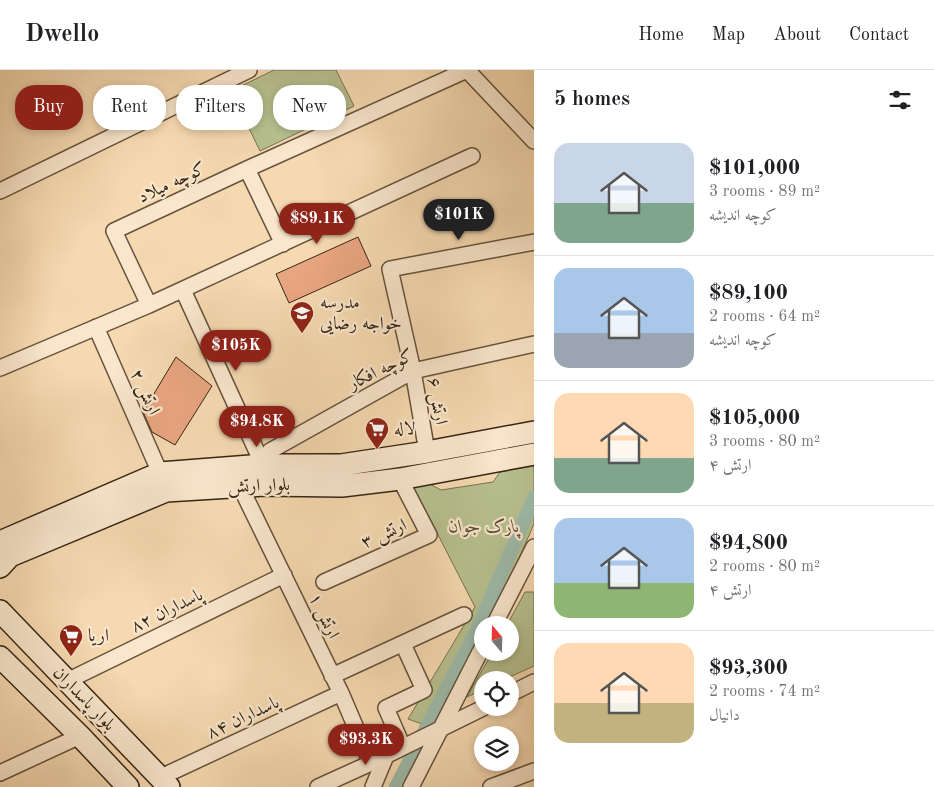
<!DOCTYPE html>
<meta charset="utf-8">
<style>
body{margin:0;font-family:"Old Standard TT",Amiri,serif;background:#f6f6f6;color:#202124;height:100vh;display:flex;flex-direction:column;font-size:19px;white-space:nowrap}
*{box-sizing:border-box;margin:0}
p{font-size:16px;color:#757577}
.icon{flex:none;width:28px;height:28px;fill:none;stroke:currentColor;stroke-width:2;stroke-linecap:round;stroke-linejoin:round}
.map{position:relative;flex:1;overflow:hidden}
.panel{display:flex;flex-direction:column;background:#fff;width:400px}
.panel>*{flex:none}
.top-card{position:absolute;left:15px;top:15px;width:444px;height:45px;display:flex;gap:10px}
.needle{width:32px;rotate:341deg}
.tools{position:absolute;left:474px;top:546px;display:grid;gap:10px}
.tools a{display:grid;place-items:center;width:45px;height:45px;border-radius:50%;background:#fff;box-shadow:0 2px 8px #0003;font-size:25px}
.price{position:absolute;translate:-50% -42px;padding:0 11px;border-radius:18px;background:#8f2418;color:#fff;font-size:16px;line-height:32px;filter:drop-shadow(0 1px 2px #0008)}
.price::after{content:'';position:absolute;left:50%;top:30px;width:15px;height:11px;margin-left:-8px;background:inherit;clip-path:polygon(0 0,100% 0,50% 100%)}
.price.active{background:#222;color:#fff}
ul{padding:0;list-style:none}
li{display:flex;align-items:center;gap:15px;height:125px;padding:0 20px}
li+li{border-top:1px solid #e0e0e0}
li span{display:grid;place-items:center;flex:none;width:140px;height:100px;border-radius:15px;color:#555}
li>.icon{margin-inline-start:auto}
span .icon{width:60px;height:60px;fill:#fffc;stroke-width:1}
li b{font-size:21px}
h2{display:flex;justify-content:space-between;align-items:center;height:60px;padding:0 20px;font-size:21px}
.tag{padding:0 18px;border-radius:20px;background:#fff;box-shadow:0 2px 8px #0003;font-size:18px;line-height:45px}
.tag.active{background:#8f2418;color:#fff}
header{display:flex;align-items:center;gap:30px;box-sizing:border-box;height:70px;padding:0 25px;background:#fff;border-bottom:1px solid #e0e0e0}
header strong{font-size:24px}
nav{display:flex;gap:28px;margin-inline-start:auto;font-size:18px}
main{display:flex;flex:1;min-height:0}
.map>svg:first-child{display:block}
.green{fill:#b7c08f;stroke:#767352}
.lines{fill:none;stroke-linecap:round;stroke-linejoin:round}
.canal{stroke:#9dbaa9;stroke-width:14}
.building{fill:#e8a581;stroke:#352615}
.street-casing{stroke:#65533c;stroke-width:18}
.secondary-casing{stroke:#352615;stroke-width:24}
.street{stroke:#f9e6cc;stroke-width:15}
.secondary{stroke:#f9e6cc;stroke-width:21}
.labels{text-anchor:middle;dominant-baseline:central;stroke-width:4.5;stroke-linejoin:round;paint-order:stroke}
.street-label{font-size:18px;fill:#352615;stroke:#f9e6cc}
.poi-label{font-size:18px;fill:#352615;stroke:#f9e6cc;text-anchor:start}
.park-label{font-size:18px;font-style:italic;fill:#564c34;stroke:#f9e6cc}
</style>
<header>
<strong>Dwello</strong>
<nav><a>Home</a><a>Map</a><a>About</a><a>Contact</a></nav>
</header>
<main>
<div class="map">
<svg width="534" height="717" viewBox="0 0 534 717">
<rect width="100%" height="100%" fill="#f6d9b1"/>
<filter id="stains"><feTurbulence type="fractalNoise" baseFrequency=".004" numOctaves="4"/><feColorMatrix values="0 0 0 0 .2 0 0 0 0 .09 0 0 0 0 .02 0 0 0 .5 -.17"/></filter>
<radialGradient id="worn" r=".72"><stop offset=".6" stop-color="#630" stop-opacity="0"/><stop offset="1" stop-color="#630" stop-opacity=".3"/></radialGradient>
<path class="green" d="M 274,0 L 336,0 L 354,36 L 260,81 L 231,21 Z
M 534,396 L 534,454 L 491,552 L 490,555 L 482,555 L 482,568 L 438,647 L 422,654 L 408,649 L 475,537 L 413,416 L 428,413 L 441,420 L 493,412 L 500,402 Z
M 525,522 L 534,522 L 534,596 L 503,610 L 482,610 L 482,620 L 467,627 L 492,583 L 510,582 L 510,555 L 507,555 Z"/>
<g class="lines">
<path class="canal" d="M 396,717 L 478,557 L 534,428"/>
</g>
<path class="building" d="M 358,167 L 371,196 L 289,233 L 276,204 Z
M 176,287 L 212,316 L 175,375 L 152,362 L 143,342 Z"/>
<g class="lines">
<g class="street-casing">
<path id="street" d="M 467,0 L 534,71
M 247,99 L 283,174
M 0,121 L 249,0
M 183,220 L 263,395
M 149,235 L 472,86
M 96,257 L 160,403
M 0,298 L 149,235 L 114,161 L 247,99 L 467,0
M 427,382 L 413,301 L 390,199 L 534,172
M 263,395 L 270,381 L 413,301 L 534,274
M 240,416 L 341,623 L 371,693
M 324,512 L 429,465 L 400,409
M 494,555 L 534,477
M 332,606 L 464,545
M 67,611 L 284,505
M 510,624 L 534,612
M 403,677 L 386,638 L 424,620 L 403,574
M 0,703 L 80,666
M 161,707 L 341,623
M 318,717 L 371,693 L 483,638
M 373,717 L 386,686
M 411,717 L 482,578
M 491,717 L 534,701"/>
</g>
<g class="secondary-casing">
<path id="secondary" d="M 0,472 L 160,403 L 263,395 L 341,395 L 427,382 L 534,362
M 0,497 L 10,486 L 166,421 L 264,415 L 342,416 L 400,409 L 534,384
M 0,541 L 169,717
M 0,587 L 80,666 L 128,717"/>
</g>
<use href="#street" class="street"/>
<use href="#secondary" class="secondary"/>
</g>
<defs>
<g id="school-pin" transform="scale(1.25)"><path d="M0 17L-7.5 6A9.5 9.5 0 1 1 7.5 6Z" fill="#8f2418" stroke="#f9e6cc"/><path d="M0-5L7-2L0 1L-7-2ZM-4 1L0 2.5L4 1V4Q0 6-4 4Z" fill="#fff"/></g>
<g id="supermarket-pin" transform="scale(1.25)"><path d="M0 17L-7.5 6A9.5 9.5 0 1 1 7.5 6Z" fill="#8f2418" stroke="#f9e6cc"/><path d="M-6-5.5h2.5l.6 2H6L4.5 2H-2.5L-4.4-4H-6ZM-1.5 3.2a1.3 1.3 0 1 0 .1 0ZM3 3.2a1.3 1.3 0 1 0 .1 0Z" fill="#fff"/></g>
</defs>
<g fill-rule="evenodd">
<use href="#school-pin" x="302" y="243"/>
<use href="#supermarket-pin" x="377" y="359"/>
<use href="#supermarket-pin" x="71" y="566"/>
</g>
<g class="labels">
<g class="street-label">
<text transform="translate(172 113) rotate(-25)">کوچه میلاد</text>
<text transform="translate(381 300) rotate(-26)">کوچه افکار</text>
<text transform="translate(145 322) rotate(66)">ارتش ۲</text>
<text transform="translate(437 331) rotate(80)">ارتش ۶</text>
<text transform="translate(259 416) rotate(-2)">بلوار ارتش</text>
<text transform="translate(384 464) rotate(-24)">ارتش ۳</text>
<text transform="translate(167 541) rotate(-26)">پاسداران ۸۲</text>
<text transform="translate(324 546) rotate(65)">ارتش ۱</text>
<text transform="translate(84 629) rotate(46)">بلوار پاسداران</text>
<text transform="translate(243 648) rotate(-25)">پاسداران ۸۴</text>
</g>
<g class="poi-label">
<text x="320" y="233">مدرسه<tspan x="320" dy="21">خواجه رضایی</tspan></text>
<text x="394" y="359">لاله</text>
<text x="88" y="566">اریا</text>
</g>
<g class="park-label">
<text x="484" y="457">پارک جوان</text>
</g>
</g>
<rect width="100%" height="100%" filter="url(#stains)"/>
<rect width="100%" height="100%" fill="url(#worn)"/>
</svg>
<div class="tools">
<a><svg class="needle" viewBox="-14 -14 28 28"><path d="M0-13l5 13h-10z" fill="#e53935"/><path d="M0 13l5-13h-10z" fill="#757577"/></svg></a>
<a><svg class="icon" aria-label="locate" viewBox="0 0 24 24"><circle cx="12" cy="12" r="6"/><path d="M12 2v4M12 18v4M2 12h4M18 12h4"/></svg></a>
<a><svg class="icon" aria-label="layers" viewBox="0 0 24 24"><path d="M12 4l9 5-9 5-9-5zM3 14l9 5 9-5"/></svg></a>
</div>
<b class="price active" style="left:459px;top:171px">$101K</b>
<b class="price" style="left:317px;top:175px">$89.1K</b>
<b class="price" style="left:236px;top:302px">$105K</b>
<b class="price" style="left:257px;top:378px">$94.8K</b>
<b class="price" style="left:366px;top:696px">$93.3K</b>
<div class="top-card">
<a class="tag active">Buy</a>
<a class="tag">Rent</a>
<a class="tag">Filters</a>
<a class="tag">New</a>
</div>
</div>
<section class="panel">
<h2>5 homes<svg class="icon" aria-label="filters" viewBox="0 0 24 24"><path d="M4 7h16M4 17h16"/><circle cx="9" cy="7" r="2"/><circle cx="15" cy="17" r="2"/></svg></h2>
<ul>
<li><span style="background:linear-gradient(#c9d6e8 60%,#7fa58c 0)"><svg class="icon" aria-label="home" viewBox="0 0 24 24"><path d="M3 11l9-7 9 7M6 9v11h12V9"/></svg></span><div><b>$101,000</b><p>3 rooms · 89 m²</p><p>کوچه اندیشه</p></div></li>
<li><span style="background:linear-gradient(#a9c7e8 65%,#9aa5b1 0)"><svg class="icon" aria-label="home" viewBox="0 0 24 24"><path d="M3 11l9-7 9 7M6 9v11h12V9"/></svg></span><div><b>$89,100</b><p>2 rooms · 64 m²</p><p>کوچه اندیشه</p></div></li>
<li><span style="background:linear-gradient(#ffd9b3 65%,#7fa58c 0)"><svg class="icon" aria-label="home" viewBox="0 0 24 24"><path d="M3 11l9-7 9 7M6 9v11h12V9"/></svg></span><div><b>$105,000</b><p>3 rooms · 80 m²</p><p>ارتش ۴</p></div></li>
<li><span style="background:linear-gradient(#a9c7e8 65%,#8fb573 0)"><svg class="icon" aria-label="home" viewBox="0 0 24 24"><path d="M3 11l9-7 9 7M6 9v11h12V9"/></svg></span><div><b>$94,800</b><p>2 rooms · 80 m²</p><p>ارتش ۴</p></div></li>
<li><span style="background:linear-gradient(#ffd9b3 60%,#c2b280 0)"><svg class="icon" aria-label="home" viewBox="0 0 24 24"><path d="M3 11l9-7 9 7M6 9v11h12V9"/></svg></span><div><b>$93,300</b><p>2 rooms · 74 m²</p><p>دانیال</p></div></li>
</ul>
</section>
</main>
